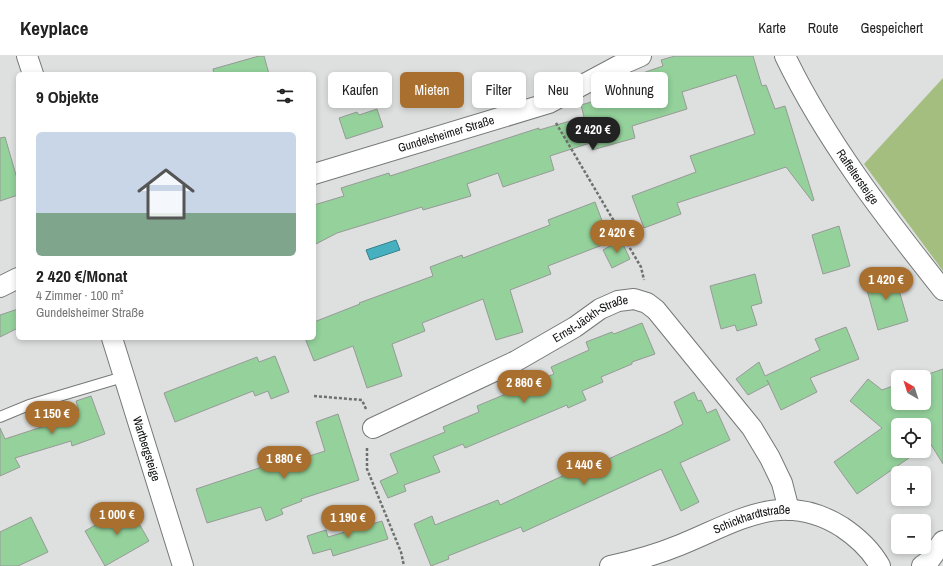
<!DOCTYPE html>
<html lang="de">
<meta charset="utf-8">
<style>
body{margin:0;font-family:"Archivo Narrow",sans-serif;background:#f6f6f6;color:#222;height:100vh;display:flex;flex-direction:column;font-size:15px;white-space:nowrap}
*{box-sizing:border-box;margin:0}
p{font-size:13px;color:#767676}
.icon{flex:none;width:22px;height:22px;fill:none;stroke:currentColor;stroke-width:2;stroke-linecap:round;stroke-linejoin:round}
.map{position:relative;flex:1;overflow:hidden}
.side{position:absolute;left:16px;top:16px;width:300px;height:268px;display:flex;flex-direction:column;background:#fff;border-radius:6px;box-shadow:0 2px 6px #0003}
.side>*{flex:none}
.hud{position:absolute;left:328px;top:16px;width:380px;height:36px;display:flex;gap:8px}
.needle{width:26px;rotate:321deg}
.controls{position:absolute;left:891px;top:314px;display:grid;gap:8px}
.controls a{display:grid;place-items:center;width:40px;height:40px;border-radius:6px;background:#fff;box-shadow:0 2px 6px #0003;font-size:20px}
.price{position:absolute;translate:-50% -34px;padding:0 9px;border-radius:14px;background:#a96f2f;color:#fff;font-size:13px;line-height:26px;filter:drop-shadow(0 1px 2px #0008)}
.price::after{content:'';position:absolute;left:50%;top:24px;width:12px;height:9px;margin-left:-6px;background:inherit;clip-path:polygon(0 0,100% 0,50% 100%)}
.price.active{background:#222;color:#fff}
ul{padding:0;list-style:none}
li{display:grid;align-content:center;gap:8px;height:212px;padding:0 20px}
li span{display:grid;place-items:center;height:124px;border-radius:6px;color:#555}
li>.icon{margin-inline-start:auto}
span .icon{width:72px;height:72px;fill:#fffc;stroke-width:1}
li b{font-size:17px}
h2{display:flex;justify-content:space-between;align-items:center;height:48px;padding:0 20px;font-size:17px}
.pill{padding:0 14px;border-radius:6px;background:#fff;box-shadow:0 2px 6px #0003;font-size:14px;line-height:36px}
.pill.active{background:#a96f2f;color:#fff}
header{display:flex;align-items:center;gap:24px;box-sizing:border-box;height:56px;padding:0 20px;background:#fff;border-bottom:1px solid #e0e0e0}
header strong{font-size:19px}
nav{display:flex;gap:22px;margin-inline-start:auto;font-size:14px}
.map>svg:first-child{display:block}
.green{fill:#a4be80}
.water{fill:#47b0c0;stroke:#36808b}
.building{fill:#94d19b;stroke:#979a97}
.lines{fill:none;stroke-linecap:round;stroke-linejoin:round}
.lane-casing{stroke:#767978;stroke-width:12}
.street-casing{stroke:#767978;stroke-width:22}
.path{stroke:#6f7170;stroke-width:2.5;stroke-dasharray:3 2;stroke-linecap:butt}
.lane{stroke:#fff;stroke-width:10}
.street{stroke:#fff;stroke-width:20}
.labels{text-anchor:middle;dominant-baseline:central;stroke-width:3;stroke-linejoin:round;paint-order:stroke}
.street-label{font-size:12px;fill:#0f1010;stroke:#eaeeec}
</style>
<header>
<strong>Keyplace</strong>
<nav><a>Karte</a><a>Route</a><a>Gespeichert</a></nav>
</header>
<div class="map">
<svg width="943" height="510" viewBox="0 0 943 510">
<rect width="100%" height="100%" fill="#dde0df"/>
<path class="green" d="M 943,22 L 943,215 L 864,108 Z"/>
<path class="water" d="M 396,184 L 400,194 L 370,204 L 366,194 Z"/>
<path class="building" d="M 259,0 L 264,0 L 269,18 L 214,18 L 213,13 Z
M 675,0 L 753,0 L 762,30 L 766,29 L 775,53 L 785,50 L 814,144 L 812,145 L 786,111 L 677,147 L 681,158 L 644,172 L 632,140 L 696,116 L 690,100 L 755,78 L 736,19 L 682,36 L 687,53 L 632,70 L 635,82 L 592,94 L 590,87 L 550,100 L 554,114 L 503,131 L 498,117 L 467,128 L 471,140 L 423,154 L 422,151 L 337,177 L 314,189 L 314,149 L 344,140 L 341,132 L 389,117 L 390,120 L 539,72 L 539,74 L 584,61 L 581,49 L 638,32 L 634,20 L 663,10 L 661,4 Z
M 377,53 L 383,71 L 346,83 L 339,62 L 357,56 L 359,59 Z
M 5,81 L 18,126 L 18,139 L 0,145 L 0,82 Z
M 595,146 L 610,186 L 548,210 L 551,218 L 510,234 L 523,276 L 496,284 L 483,243 L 422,267 L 425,275 L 392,288 L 402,320 L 367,332 L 353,290 L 314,305 L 305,282 L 314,282 L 314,266 L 360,248 L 359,247 L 433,220 L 430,211 L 462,199 L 463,202 L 550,169 L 548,164 Z
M 839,170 L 850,210 L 823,218 L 812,179 Z
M 621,184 L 630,203 L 612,212 L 603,194 Z
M 885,213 L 898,231 L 908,265 L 878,274 L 865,227 Z
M 755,218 L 762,247 L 751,250 L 757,269 L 737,275 L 735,269 L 721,273 L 710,230 Z
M 18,253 L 18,272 L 0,281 L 0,259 Z
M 642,267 L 655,298 L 632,306 L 632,308 L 601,321 L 603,326 L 582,335 L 586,344 L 568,352 L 567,349 L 465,392 L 463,388 L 433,400 L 440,416 L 404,429 L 406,435 L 388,442 L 380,425 L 398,417 L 390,398 L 445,376 L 443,371 L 479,356 L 477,350 L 554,318 L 551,311 L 589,294 L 586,286 L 612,276 L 614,278 Z
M 846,271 L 859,303 L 810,322 L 817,336 L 781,354 L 767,324 L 769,328 L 748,339 L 736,323 L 759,306 L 765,320 L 820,294 L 815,283 Z
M 275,300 L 289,336 L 271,343 L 268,335 L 255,340 L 253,335 L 175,366 L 164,337 L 257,301 L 259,306 Z
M 943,313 L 943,408 L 930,387 L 924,392 L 924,369 L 898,369 L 898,395 L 919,395 L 857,438 L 834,406 L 882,372 L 850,345 L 868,323 L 882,334 L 898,328 L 898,347 L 924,347 L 924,321 L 920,321 Z
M 694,336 L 698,345 L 701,344 L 707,357 L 716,353 L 730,384 L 680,407 L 699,446 L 681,455 L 661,413 L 523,476 L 521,471 L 448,500 L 449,503 L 431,510 L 414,468 L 432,460 L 435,469 L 498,444 L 500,449 L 571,416 L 573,419 L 668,376 L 683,368 L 674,346 Z
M 91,340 L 105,378 L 72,390 L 71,385 L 15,402 L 20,411 L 0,420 L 0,372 L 5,383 L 63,364 L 62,361 L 79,355 L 76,345 Z
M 338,358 L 359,424 L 301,443 L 302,445 L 281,453 L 283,458 L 266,465 L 261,451 L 207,467 L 196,433 L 265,410 L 266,414 L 325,395 L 316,366 Z
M 129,450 L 149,485 L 105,510 L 85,475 Z
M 31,461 L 48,496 L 18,510 L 0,510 L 0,476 Z
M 382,465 L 388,483 L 333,500 L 331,493 L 313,498 L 307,480 L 326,474 L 328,481 Z"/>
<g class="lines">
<g class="lane-casing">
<path id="lane" d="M 0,361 L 29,349 L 123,321"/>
</g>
<g class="street-casing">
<g id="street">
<path d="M 27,0 L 33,18"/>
<path id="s1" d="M 785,0 C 826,85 885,161 943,234"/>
<path id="s2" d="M 314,118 L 549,47 L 618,10 L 641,0"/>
<path d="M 0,231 L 18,222"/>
<path id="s3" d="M 112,282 L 183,510"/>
<path id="s4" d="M 373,372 L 516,305 L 575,271 L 600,253 L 618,245 L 634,243 L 647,247 L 656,254 L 752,372 L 770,402 L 782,427 L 789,454"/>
<path id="s5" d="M 610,510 C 634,505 658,498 680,489 C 737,466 782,433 842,471 C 857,481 871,494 880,510"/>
<path d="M 922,510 L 929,505 L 943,485"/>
</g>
</g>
<path class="path" d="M 556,67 L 641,211 L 644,224
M 314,340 L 362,344 L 366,353
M 367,392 L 367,413 L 401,496 L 404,510"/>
<use href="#lane" class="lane"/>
<use href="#street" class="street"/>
</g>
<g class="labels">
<g class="street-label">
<text stroke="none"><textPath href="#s2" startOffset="138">Gundelsheimer Straße</textPath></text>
<text stroke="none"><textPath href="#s1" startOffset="141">Raffeltersteige</textPath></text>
<text stroke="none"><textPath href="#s4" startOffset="244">Ernst-Jäckh-Straße</textPath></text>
<text stroke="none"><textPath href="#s3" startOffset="116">Wartbergsteige</textPath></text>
<text stroke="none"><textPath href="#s5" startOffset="150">Schickhardtstraße</textPath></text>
</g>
</g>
</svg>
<div class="controls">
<a><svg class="needle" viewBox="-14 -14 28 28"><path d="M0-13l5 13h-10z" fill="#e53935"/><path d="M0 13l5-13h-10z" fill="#767676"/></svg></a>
<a><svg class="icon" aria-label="locate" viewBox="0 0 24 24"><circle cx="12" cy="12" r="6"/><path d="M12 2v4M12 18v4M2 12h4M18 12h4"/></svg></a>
<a>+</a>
<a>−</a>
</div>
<b class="price active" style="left:593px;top:95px">2 420 €</b>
<b class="price" style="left:617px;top:198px">2 420 €</b>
<b class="price" style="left:886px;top:245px">1 420 €</b>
<b class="price" style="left:524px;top:348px">2 860 €</b>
<b class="price" style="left:52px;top:379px">1 150 €</b>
<b class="price" style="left:284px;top:424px">1 880 €</b>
<b class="price" style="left:584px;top:430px">1 440 €</b>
<b class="price" style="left:117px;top:480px">1 000 €</b>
<b class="price" style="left:348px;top:483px">1 190 €</b>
<div class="hud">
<a class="pill">Kaufen</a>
<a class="pill active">Mieten</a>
<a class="pill">Filter</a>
<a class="pill">Neu</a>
<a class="pill">Wohnung</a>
</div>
<section class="side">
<h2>9 Objekte<svg class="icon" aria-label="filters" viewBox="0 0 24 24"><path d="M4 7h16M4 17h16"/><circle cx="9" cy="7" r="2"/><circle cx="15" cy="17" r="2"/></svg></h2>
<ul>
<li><span style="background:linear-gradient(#c9d6e8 65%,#7fa58c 0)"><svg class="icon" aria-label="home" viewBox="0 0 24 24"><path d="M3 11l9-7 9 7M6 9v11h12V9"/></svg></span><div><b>2 420 €/Monat</b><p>4 Zimmer · 100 m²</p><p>Gundelsheimer Straße</p></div></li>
</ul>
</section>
</div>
